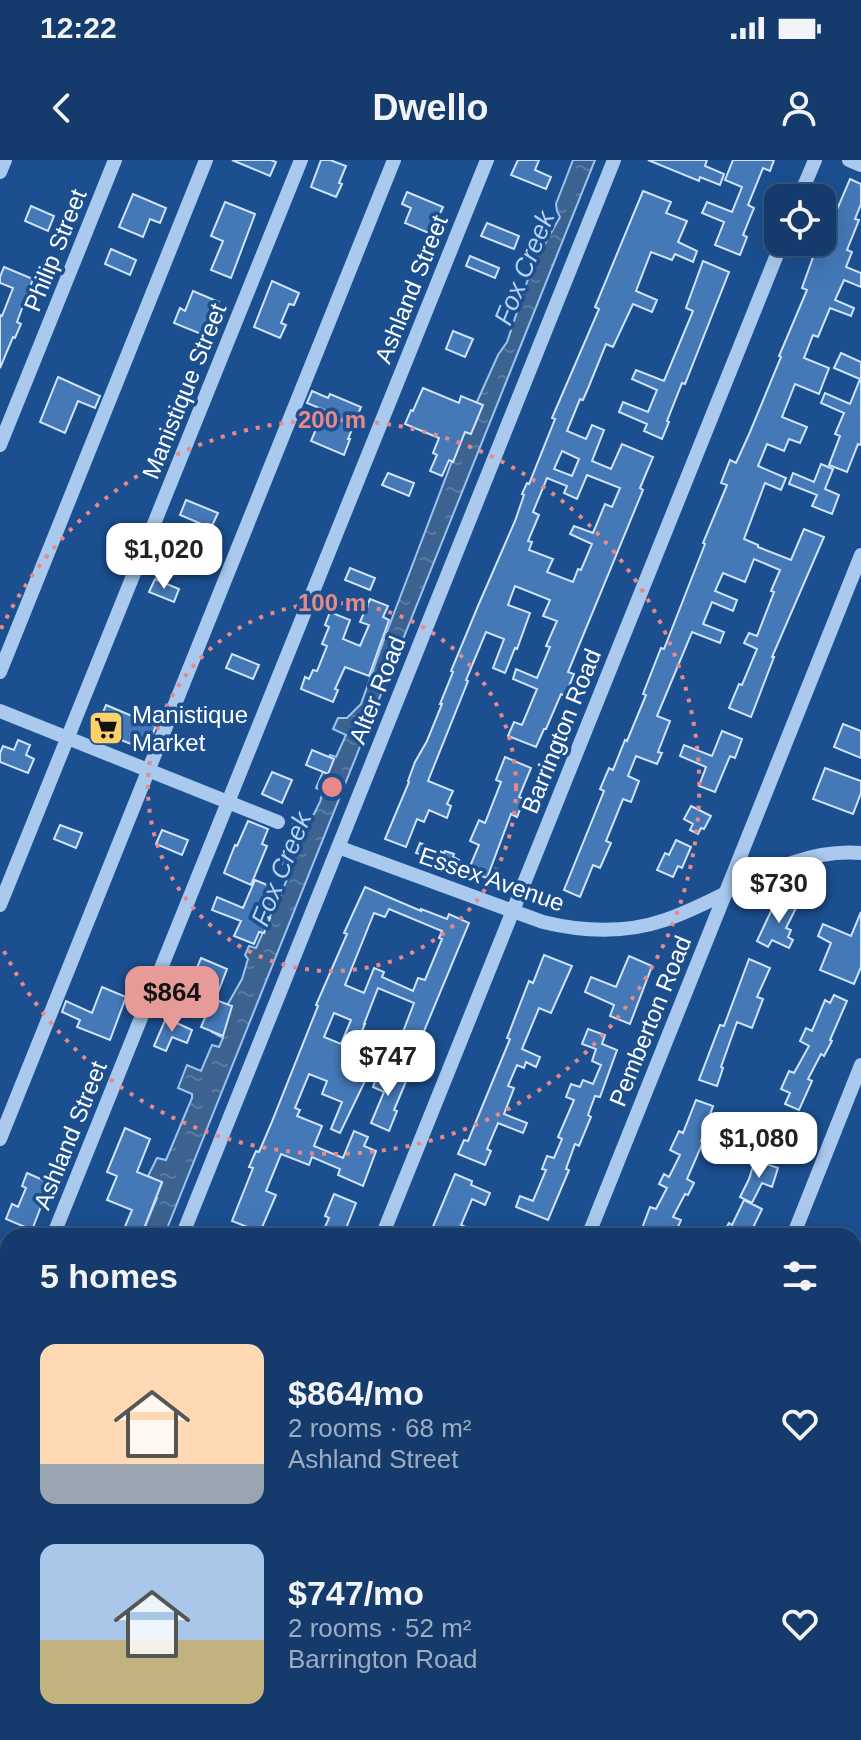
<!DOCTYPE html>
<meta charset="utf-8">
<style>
body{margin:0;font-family:Arial,sans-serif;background:#1d4271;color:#f1f3f6;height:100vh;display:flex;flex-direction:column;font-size:30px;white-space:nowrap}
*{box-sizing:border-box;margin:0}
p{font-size:26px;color:#9dadc1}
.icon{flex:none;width:44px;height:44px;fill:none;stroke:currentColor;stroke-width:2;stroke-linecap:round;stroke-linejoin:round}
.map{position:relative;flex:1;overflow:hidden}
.panel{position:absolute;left:0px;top:1068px;width:862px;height:512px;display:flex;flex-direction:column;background:#143b6b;border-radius:24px 24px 0 0;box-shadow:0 8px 32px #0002,0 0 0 2px #33557e}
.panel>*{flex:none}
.buttons{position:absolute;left:764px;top:24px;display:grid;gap:16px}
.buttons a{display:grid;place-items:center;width:72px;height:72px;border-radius:16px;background:#143b6b;box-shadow:0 8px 32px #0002,0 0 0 2px #33557e;font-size:40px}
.price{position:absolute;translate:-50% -68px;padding:0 18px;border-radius:16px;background:#fff;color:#222;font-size:26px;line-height:52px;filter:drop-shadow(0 2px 4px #0008)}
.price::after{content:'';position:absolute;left:50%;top:48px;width:24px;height:18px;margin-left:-12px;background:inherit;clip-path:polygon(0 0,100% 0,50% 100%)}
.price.current{background:#e69b98;color:#111}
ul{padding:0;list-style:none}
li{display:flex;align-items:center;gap:24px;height:200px;padding:0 40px}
li span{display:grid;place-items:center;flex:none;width:224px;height:160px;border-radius:16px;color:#555}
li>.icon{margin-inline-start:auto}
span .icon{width:96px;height:96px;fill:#fffc;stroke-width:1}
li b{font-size:34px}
h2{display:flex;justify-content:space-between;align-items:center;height:96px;padding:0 40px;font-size:34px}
.status{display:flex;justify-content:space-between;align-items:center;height:56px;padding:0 40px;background:#143b6b;direction:ltr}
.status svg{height:22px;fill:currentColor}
header{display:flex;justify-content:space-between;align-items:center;height:104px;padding:0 40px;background:#143b6b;font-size:36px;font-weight:700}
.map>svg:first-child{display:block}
.water{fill:url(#water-ripples);stroke:#9cc4f0;stroke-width:2}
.building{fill:#4478b7;stroke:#cfe3fa;stroke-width:2;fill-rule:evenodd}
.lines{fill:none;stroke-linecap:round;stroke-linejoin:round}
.minor{stroke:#a9c9ee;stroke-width:14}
.ring{fill:none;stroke:#e88989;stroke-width:4;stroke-dasharray:4 8}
.labels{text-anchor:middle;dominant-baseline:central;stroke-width:7;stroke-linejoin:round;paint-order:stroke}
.street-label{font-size:24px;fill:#fff;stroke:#1b4f8f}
.poi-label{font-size:24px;fill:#fff;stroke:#1b4f8f;text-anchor:start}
.water-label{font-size:26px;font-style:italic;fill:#b5d3f5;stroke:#1b4f8f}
.centre{fill:#e88989;stroke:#1b4f8f;stroke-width:4}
.ring-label{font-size:24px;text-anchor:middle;font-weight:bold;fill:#e88989;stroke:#1b4f8f;stroke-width:7;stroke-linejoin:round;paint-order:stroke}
</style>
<div class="status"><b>12:22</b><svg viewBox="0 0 49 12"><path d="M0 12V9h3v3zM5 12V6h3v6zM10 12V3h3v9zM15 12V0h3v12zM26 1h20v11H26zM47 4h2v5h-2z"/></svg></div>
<header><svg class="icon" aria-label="back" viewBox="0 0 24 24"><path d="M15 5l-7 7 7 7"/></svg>Dwello<svg class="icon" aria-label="person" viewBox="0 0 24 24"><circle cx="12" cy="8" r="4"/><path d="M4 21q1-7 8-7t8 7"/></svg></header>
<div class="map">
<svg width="861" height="1580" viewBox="0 0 861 1580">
<defs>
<pattern id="water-ripples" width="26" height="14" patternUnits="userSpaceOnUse" patternTransform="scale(2)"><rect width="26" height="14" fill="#3c6290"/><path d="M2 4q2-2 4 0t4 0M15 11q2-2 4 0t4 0" fill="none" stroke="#597aa1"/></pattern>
</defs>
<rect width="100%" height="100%" fill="#1b4f8f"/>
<path class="water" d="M 573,0 L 595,0 L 164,1076 L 141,1076 L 157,1038 L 140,1030 L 157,1035 L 162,1023 L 148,1016 L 157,998 L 166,1000 L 192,938 L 192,934 L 178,928 L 187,905 L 201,911 L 212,885 L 219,887 L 223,878 L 212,872 L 242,819 L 248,799 L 245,795 L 249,786 L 256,788 L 276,743 L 278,743 L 291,708 L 283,704 L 297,669 L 292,666 L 295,658 L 309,664 L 320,642 L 323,631 L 316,628 L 330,595 L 336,597 L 346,575 L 333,569 L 338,558 L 347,558 L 361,544 L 383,482 L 462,275 L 498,195 L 507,182 L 539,86 L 543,87 L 560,57 L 557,51 L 556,44 Z"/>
<path class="building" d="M 232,0 L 271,0 L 276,2 L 270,16 Z
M 321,0 L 330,0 L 346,6 L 339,23 L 342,24 L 336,37 L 311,27 Z
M 518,0 L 539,0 L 535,10 L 551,17 L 546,29 L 511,15 Z
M 648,0 L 707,0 L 705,6 L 724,14 L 720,25 L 700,17 L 699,21 Z
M 733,0 L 774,0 L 770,11 L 763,8 L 748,45 L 754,48 L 743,75 L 747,77 L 740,95 L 715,85 L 724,62 L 702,53 L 707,42 L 732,52 L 742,27 L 725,20 Z
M 850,19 L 861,24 L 861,44 L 855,59 L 859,60 L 847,90 L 852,92 L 846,107 L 861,113 L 861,127 L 844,120 L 835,140 L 854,148 L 851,156 L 830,148 L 818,177 L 813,175 L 804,198 L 829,208 L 819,234 L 795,224 L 782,257 L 807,267 L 800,283 L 789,279 L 784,291 L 767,284 L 758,306 L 786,318 L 781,330 L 765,323 L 744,379 L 758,385 L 758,387 L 791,400 L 804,369 L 824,377 L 772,497 L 774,497 L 751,557 L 729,548 L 739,524 L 742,525 L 757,489 L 744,483 L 749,473 L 757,476 L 774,432 L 771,431 L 780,410 L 754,399 L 745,422 L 723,413 L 715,431 L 737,440 L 733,451 L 712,442 L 703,464 L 724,472 L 720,483 L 692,472 L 657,556 L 670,561 L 658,592 L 662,593 L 657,604 L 636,596 L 628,616 L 639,621 L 631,642 L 623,639 L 606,681 L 611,683 L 600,708 L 593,705 L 580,737 L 564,730 L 604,631 L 600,629 L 609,608 L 613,610 L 625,580 L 627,581 L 646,535 L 643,534 L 661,488 L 664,489 L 705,384 L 703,383 L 727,325 L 721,323 L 730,300 L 736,303 L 750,272 L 781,197 L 779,196 L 788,175 L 807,130 L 802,128 L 812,100 L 819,82 L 824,80 Z
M 643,31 L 671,42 L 666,53 L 687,61 L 678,82 L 697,91 L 693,102 L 675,94 L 672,100 L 651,92 L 636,131 L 657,140 L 652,152 L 633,144 L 613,187 L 606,184 L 589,226 L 583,240 L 580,239 L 567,271 L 586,279 L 592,265 L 604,270 L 592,301 L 611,309 L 622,284 L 653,297 L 640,328 L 643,330 L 568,512 L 574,514 L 565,536 L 561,534 L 546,569 L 544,569 L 536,587 L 508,576 L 514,562 L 522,565 L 537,529 L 513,519 L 516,509 L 537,518 L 550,487 L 546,486 L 557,461 L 543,456 L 550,440 L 515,426 L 508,445 L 530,453 L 517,489 L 515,488 L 505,513 L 493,508 L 504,479 L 486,472 L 466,520 L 468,521 L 428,621 L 453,631 L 447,644 L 451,646 L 447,658 L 429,650 L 424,662 L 417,659 L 406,687 L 385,679 L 409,622 L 408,621 L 415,602 L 427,581 L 442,544 L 440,544 L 453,512 L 451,511 L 478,446 L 515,361 L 524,335 L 522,334 L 527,323 L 529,324 L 555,259 L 552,258 L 599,149 L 595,147 ZM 562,291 L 579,299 L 572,316 L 554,309 ZM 587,315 L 620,328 L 612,347 L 605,344 L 593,373 L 574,366 L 570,374 L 592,384 L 581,410 L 578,409 L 573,422 L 547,412 L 553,399 L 529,390 L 532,382 L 528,381 L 539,355 L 533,352 L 547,318 L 567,326 L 564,333 L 577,339 Z
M 407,32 L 443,47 L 431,74 L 405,63 L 411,48 L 402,44 Z
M 133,34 L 166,48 L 160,63 L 150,59 L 143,77 L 119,67 Z
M 225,42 L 255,54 L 231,118 L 211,110 L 223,81 L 211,76 Z
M 31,46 L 54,56 L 48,71 L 25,61 Z
M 487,63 L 519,76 L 514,89 L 481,76 Z
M 111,89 L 136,100 L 130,115 L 105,104 Z
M 470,96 L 499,108 L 495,118 L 466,106 Z
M 703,101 L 729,112 L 685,224 L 682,223 L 667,261 L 669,262 L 662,279 L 644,271 L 647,264 L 619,252 L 623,242 L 648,252 L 657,230 L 632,219 L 636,210 L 664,221 L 693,151 L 686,148 Z
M 4,107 L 33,119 L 17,162 L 21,164 L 15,178 L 13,177 L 0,208 L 0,155 L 2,156 L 13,128 L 0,123 L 0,117 Z
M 272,121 L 299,133 L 294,145 L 289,144 L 281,163 L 286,165 L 280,178 L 254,167 Z
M 193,131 L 219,142 L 206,176 L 174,163 L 180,148 L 185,151 Z
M 453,171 L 473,179 L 465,197 L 446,189 Z
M 841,193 L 861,202 L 861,285 L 858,284 L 847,312 L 829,305 L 840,276 L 835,274 L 844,253 L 821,243 L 825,233 L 850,244 L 860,219 L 834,208 Z
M 58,217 L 100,236 L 95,248 L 78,241 L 65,273 L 40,262 Z
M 423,228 L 459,243 L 461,236 L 483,245 L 471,274 L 465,272 L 453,302 L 449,300 L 442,316 L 430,311 L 437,295 L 433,293 L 439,278 L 405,264 L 411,250 L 413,251 Z
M 312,231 L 328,238 L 330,234 L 361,247 L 348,279 L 350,279 L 344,295 L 311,281 L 324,250 L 307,243 Z
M 821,304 L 833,309 L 825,329 L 839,335 L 832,354 L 812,346 L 817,335 L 789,324 L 793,313 L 814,322 Z
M 388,313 L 414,323 L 409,336 L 382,325 Z
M 186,340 L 218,353 L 211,368 L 180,355 Z
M 350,408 L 375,418 L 370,430 L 345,420 Z
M 155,419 L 179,429 L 174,442 L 149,432 Z
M 370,439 L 388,446 L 383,457 L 389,460 L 369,516 L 345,507 L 335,529 L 338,530 L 333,542 L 301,529 L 305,517 L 309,519 L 313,510 L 317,511 L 327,486 L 322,484 L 329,467 L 325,465 L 330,452 L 350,460 L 343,479 L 360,486 L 369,465 L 360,462 Z
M 232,494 L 259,505 L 253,519 L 226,508 Z
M 106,545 L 156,566 L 146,590 L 96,570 Z
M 843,564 L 861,571 L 861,598 L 834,587 Z
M 722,571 L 742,579 L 735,598 L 730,596 L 715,632 L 699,626 L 706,607 L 680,596 L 684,585 L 712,596 Z
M 18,580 L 30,585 L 26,595 L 34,599 L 28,613 L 0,602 L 0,593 L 3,586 L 14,590 Z
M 312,590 L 334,599 L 328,614 L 306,605 Z
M 505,597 L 531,608 L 519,637 L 524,639 L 517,657 L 511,654 L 487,718 L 468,711 L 479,685 L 470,681 L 479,660 L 485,663 L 501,622 L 496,620 Z
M 825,608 L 861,621 L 861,633 L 853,654 L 813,639 Z
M 272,612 L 292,620 L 282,643 L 262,634 Z
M 691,646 L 711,656 L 704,669 L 701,668 L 698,674 L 690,670 L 693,664 L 684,659 Z
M 248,661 L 268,669 L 262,684 L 267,686 L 251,725 L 224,713 L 235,685 L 237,686 Z
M 60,665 L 82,673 L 76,688 L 54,679 Z
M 162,670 L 188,680 L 182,695 L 156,684 Z
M 676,680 L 691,687 L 682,708 L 678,706 L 673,717 L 657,710 L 665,693 L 669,695 Z
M 420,683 L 444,693 L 445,691 L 454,694 L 453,697 L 459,700 L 456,708 L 416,693 Z
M 255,720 L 277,729 L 265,756 L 270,758 L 264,773 L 259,772 L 254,784 L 234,776 L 241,761 L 212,750 L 217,737 L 243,748 Z
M 365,727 L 421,751 L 421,749 L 447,759 L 449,754 L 469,763 L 412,900 L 395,893 L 390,904 L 379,899 L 387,872 L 401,877 L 414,843 L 378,828 L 364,864 L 365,864 L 345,910 L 366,919 L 340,973 L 331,969 L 342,942 L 322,934 L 327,921 L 309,914 L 295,948 L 300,950 L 297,956 L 322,966 L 314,986 L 343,998 L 354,971 L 368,977 L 364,986 L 376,991 L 363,1026 L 338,1015 L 340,1009 L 312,997 L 309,1005 L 281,994 L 266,1031 L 276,1035 L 260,1072 L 232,1061 L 253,1008 L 249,1007 L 256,991 L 259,992 L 271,964 L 318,846 L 316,845 L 347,774 L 344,773 ZM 389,749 L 442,771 L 439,778 L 442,779 L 425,820 L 418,818 L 413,831 L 382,817 L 384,812 L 374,808 L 364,833 L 345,825 L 374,753 L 385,757 ZM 334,853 L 351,860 L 341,884 L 324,877 Z
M 788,735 L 800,740 L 786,768 L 791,770 L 788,777 L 793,780 L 789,788 L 772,780 L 768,787 L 757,781 L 772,749 L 780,753 Z
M 861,752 L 861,807 L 854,824 L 820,810 L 831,783 L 818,776 L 823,764 L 851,776 Z
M 544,795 L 572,806 L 551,853 L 539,848 L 522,889 L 540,897 L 536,907 L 526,902 L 524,908 L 517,905 L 508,926 L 514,928 L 504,954 L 527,963 L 523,973 L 498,963 L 487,989 L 491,991 L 485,1005 L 458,994 L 464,980 L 468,981 L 510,879 L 507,878 L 529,821 L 533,823 Z
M 629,796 L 652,806 L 630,864 L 610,856 L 614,845 L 585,832 L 591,817 L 616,827 Z
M 201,798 L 227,809 L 217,835 L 194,826 L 200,812 L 196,810 Z
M 749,799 L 770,808 L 757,837 L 763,839 L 752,868 L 737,862 L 721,907 L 723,908 L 717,926 L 699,920 L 720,865 L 724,866 Z
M 102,827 L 126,837 L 110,880 L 77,867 L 80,860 L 62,852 L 66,841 L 92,853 Z
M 834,835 L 847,841 L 830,880 L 832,881 L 824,896 L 821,894 L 808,919 L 812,921 L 799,950 L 785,944 L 790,933 L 781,929 L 789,911 L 794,913 L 809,886 L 800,881 L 806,868 L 812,871 L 825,840 L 830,843 Z
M 216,840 L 232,846 L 223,876 L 201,867 L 207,853 L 210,855 Z
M 166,858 L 192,870 L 187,883 L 172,877 L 166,891 L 154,886 Z
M 588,869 L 605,875 L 602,884 L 617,890 L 600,937 L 595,936 L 588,955 L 591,957 L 579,986 L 575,984 L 566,1009 L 569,1010 L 548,1060 L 516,1047 L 520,1036 L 533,1041 L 546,1010 L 542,1009 L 547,996 L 554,998 L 562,979 L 558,977 L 574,940 L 566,937 L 571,924 L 580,927 L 583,920 L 593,924 L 601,905 L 592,901 L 596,889 L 582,884 Z
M 380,908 L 407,919 L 394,950 L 397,951 L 389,971 L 371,963 L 384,932 L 373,927 Z
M 696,940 L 713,946 L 701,981 L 703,982 L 687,1019 L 694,1023 L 688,1035 L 685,1034 L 673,1057 L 681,1060 L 674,1076 L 652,1076 L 641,1071 L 650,1047 L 656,1049 L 667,1028 L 659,1024 L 664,1014 L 669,1017 L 680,995 L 670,990 L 679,971 L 683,973 Z
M 771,963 L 794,973 L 788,987 L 765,977 Z
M 125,968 L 150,979 L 137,1012 L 162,1022 L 141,1076 L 121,1076 L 132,1050 L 107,1040 L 117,1016 L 107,1012 Z
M 755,1000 L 778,1008 L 772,1027 L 762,1023 L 752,1043 L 740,1037 L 749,1019 Z
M 27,1013 L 50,1023 L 32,1070 L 6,1059 L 12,1044 L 18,1047 L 26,1028 L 22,1026 Z
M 455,1014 L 472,1021 L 471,1025 L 490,1033 L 485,1045 L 472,1039 L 461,1065 L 486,1076 L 429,1076 Z
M 334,1034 L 356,1043 L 343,1076 L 321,1076 L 329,1058 L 325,1056 Z
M 744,1040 L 762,1049 L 749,1076 L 722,1076 L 729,1063 L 732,1065 Z"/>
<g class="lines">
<path class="minor" d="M 849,0 L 861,5
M 0,12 L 5,0
M 799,38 L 815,0
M 0,285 L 115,0
M 0,512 L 206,0
M 0,551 L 278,662
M 338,687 L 543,762 C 584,772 624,774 665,760 C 731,738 787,687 861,693
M 0,745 L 301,0
M 0,979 L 394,0
M 53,1076 L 487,0
M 182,1076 L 614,0
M 382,1076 L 782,82
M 588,1076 L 861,395
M 793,1076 L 861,905
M 0,1093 L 8,1096
M 0,1208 L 8,1188
M 854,1437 L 861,1440
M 0,1528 L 8,1509
M 854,1571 L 861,1552
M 141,1572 L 159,1580
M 182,1580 L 185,1572
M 389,1580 L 392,1572
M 595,1580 L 598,1572"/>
</g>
<g class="ring">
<circle cx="332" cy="627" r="184"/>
<path d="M1 469A367 367 0 1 1 1 785"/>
</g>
<defs>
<g id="supermarket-square" transform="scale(1.8)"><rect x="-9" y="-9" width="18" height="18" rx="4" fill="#ffd166" stroke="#1b4f8f"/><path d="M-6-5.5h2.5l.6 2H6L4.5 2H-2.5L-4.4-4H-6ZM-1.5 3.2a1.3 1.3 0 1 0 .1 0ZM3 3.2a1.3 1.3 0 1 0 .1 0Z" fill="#111"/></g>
</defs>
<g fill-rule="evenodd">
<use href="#supermarket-square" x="106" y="568"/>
</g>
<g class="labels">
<g class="street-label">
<text transform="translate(55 90) rotate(-68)">Philip Street</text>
<text transform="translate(411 129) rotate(-68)">Ashland Street</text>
<text transform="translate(184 231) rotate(-68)">Manistique Street</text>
<text transform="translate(377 530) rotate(-68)">Alter Road</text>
<text transform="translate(561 571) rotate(-68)">Barrington Road</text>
<text transform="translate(492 719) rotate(19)">Essex Avenue</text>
<text transform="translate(650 861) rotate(-68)">Pemberton Road</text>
<text transform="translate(70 975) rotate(-68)">Ashland Street</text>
</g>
<g class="poi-label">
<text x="132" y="554">Manistique<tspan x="132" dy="28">Market</tspan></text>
</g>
<g class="water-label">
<text transform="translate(524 108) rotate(-68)">Fox Creek</text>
<text transform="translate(281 709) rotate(-68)">Fox Creek</text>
</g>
</g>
<circle cx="332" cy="627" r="12" class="centre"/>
<g class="ring-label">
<text x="332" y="268">200 m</text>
<text x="332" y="451">100 m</text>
</g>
</svg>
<div class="buttons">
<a><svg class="icon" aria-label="locate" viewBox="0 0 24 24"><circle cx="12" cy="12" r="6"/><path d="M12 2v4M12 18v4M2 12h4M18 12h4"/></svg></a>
</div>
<b class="price" style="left:164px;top:431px">$1,020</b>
<b class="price" style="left:779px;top:765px">$730</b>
<b class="price current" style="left:172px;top:874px">$864</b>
<b class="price" style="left:388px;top:938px">$747</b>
<b class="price" style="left:759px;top:1020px">$1,080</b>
<section class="panel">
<h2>5 homes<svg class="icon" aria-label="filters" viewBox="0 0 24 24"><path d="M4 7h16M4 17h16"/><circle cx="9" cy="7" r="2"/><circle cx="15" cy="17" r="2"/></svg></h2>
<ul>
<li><span style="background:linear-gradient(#ffd9b3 75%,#9aa5b1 0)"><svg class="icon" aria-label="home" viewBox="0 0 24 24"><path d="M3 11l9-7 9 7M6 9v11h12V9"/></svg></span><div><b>$864/mo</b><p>2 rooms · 68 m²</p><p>Ashland Street</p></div><svg class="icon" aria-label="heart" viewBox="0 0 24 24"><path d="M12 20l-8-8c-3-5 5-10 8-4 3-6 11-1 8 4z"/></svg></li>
<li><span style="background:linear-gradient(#a9c7e8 60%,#c2b280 0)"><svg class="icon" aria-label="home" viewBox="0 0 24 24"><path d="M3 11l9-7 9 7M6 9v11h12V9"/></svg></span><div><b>$747/mo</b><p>2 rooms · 52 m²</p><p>Barrington Road</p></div><svg class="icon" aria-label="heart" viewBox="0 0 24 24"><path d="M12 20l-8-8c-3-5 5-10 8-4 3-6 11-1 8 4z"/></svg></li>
</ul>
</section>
</div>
